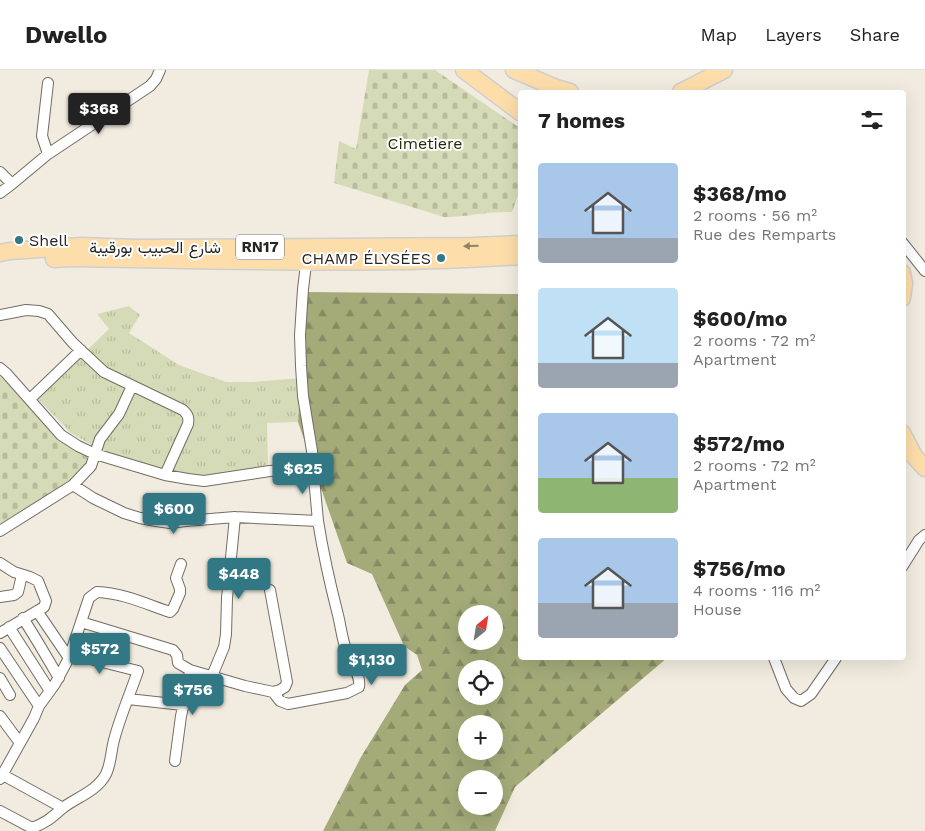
<!DOCTYPE html>
<meta charset="utf-8">
<style>
body{margin:0;font-family:"Work Sans",Vazirmatn,sans-serif;background:#f6f6f6;color:#222;height:100vh;display:flex;flex-direction:column;font-size:19px;white-space:nowrap}
*{box-sizing:border-box;margin:0}
p{font-size:16px;color:#767676}
.icon{flex:none;width:28px;height:28px;fill:none;stroke:currentColor;stroke-width:2;stroke-linecap:round;stroke-linejoin:round}
.map{position:relative;flex:1;overflow:hidden}
.details{position:absolute;left:518px;top:20px;width:388px;height:570px;display:flex;flex-direction:column;background:#fff;border-radius:5px;box-shadow:0 5px 20px #0002}
.details>*{flex:none}
.needle{width:32px;rotate:30deg}
.buttons{position:absolute;left:458px;top:535px;display:grid;gap:10px}
.buttons a{display:grid;place-items:center;width:45px;height:45px;border-radius:50%;background:#fff;box-shadow:0 5px 20px #0002;font-size:25px}
.price{position:absolute;translate:-50% -42px;padding:0 11px;border-radius:5px;background:#317784;color:#fff;font-size:16px;line-height:32px;filter:drop-shadow(0 1px 2px #0008)}
.price::after{content:'';position:absolute;left:50%;top:30px;width:15px;height:11px;margin-left:-8px;background:inherit;clip-path:polygon(0 0,100% 0,50% 100%)}
.price.active{background:#222;color:#fff}
ul{padding:0;list-style:none}
li{display:flex;align-items:center;gap:15px;height:125px;padding:0 20px}
li span{display:grid;place-items:center;flex:none;width:140px;height:100px;border-radius:5px;color:#555}
li>.icon{margin-inline-start:auto}
span .icon{width:60px;height:60px;fill:#fffc;stroke-width:1}
li b{font-size:21px}
h2{display:flex;justify-content:space-between;align-items:center;height:60px;padding:0 20px;font-size:21px}
header{display:flex;align-items:center;gap:30px;box-sizing:border-box;height:70px;padding:0 25px;background:#fff;border-bottom:1px solid #e0e0e0}
header strong{font-size:24px}
nav{display:flex;gap:28px;margin-inline-start:auto;font-size:18px}
.map>svg:first-child{display:block}
.grass{fill:url(#grass-tufts)}
.forest{fill:url(#forest-firs);fill-rule:evenodd}
.cemetery{fill:url(#cemetery-stones)}
.lines{fill:none;stroke-linecap:round;stroke-linejoin:round}
.minor-casing{stroke:#736d64;stroke-width:12}
.primary-casing{stroke:#cfcfce;stroke-width:19}
.minor{stroke:#fff;stroke-width:10}
.primary{stroke:#fddeab;stroke-width:16}
.oneway{fill:#928266}
.poi-dot{fill:#317784;stroke:#fff;stroke-width:2}
.labels{text-anchor:middle;dominant-baseline:central;stroke-width:4;stroke-linejoin:round;paint-order:stroke}
.shield{fill:#fff;stroke:#686664;stroke-width:1}
.shield-label{font-size:15px;font-weight:bold;fill:#272521}
.park-label{font-size:16px;fill:#292c03;stroke:#fff}
.poi-label{font-size:16px;fill:#272521;stroke:#fff;text-anchor:start}
.street-label{font-size:16px;fill:#272521;stroke:#fff}
</style>
<header>
<strong>Dwello</strong>
<nav><a>Map</a><a>Layers</a><a>Share</a></nav>
</header>
<div class="map">
<svg width="925" height="761" viewBox="0 0 925 761">
<defs>
<pattern id="grass-tufts" width="24" height="20" patternUnits="userSpaceOnUse" patternTransform="scale(1.25)"><rect width="24" height="20" fill="#d6dbb7"/><path d="M3 7l-1-3M5 7V3M7 7l1-3M15 17l-1-3M17 17v-4M19 17l1-3" fill="none" stroke="#b8bc9d"/></pattern>
<pattern id="forest-firs" width="22" height="20" patternUnits="userSpaceOnUse" patternTransform="scale(1.25)"><rect width="22" height="20" fill="#a4ab79"/><path d="M5 1l3.5 6h-7zM16 11l3.5 6h-7z" fill="#868b63"/></pattern>
<pattern id="cemetery-stones" width="16" height="16" patternUnits="userSpaceOnUse" patternTransform="scale(1.25)"><rect width="16" height="16" fill="#d6dbb7"/><path d="M2 7V4a2 2 0 0 1 4 0v3zM10 15v-3a2 2 0 0 1 4 0v3z" fill="#b8bc9d"/></pattern>
</defs>
<rect width="100%" height="100%" fill="#f2ece0"/>
<path class="grass" d="M 129,236 L 140,245 L 129,263 L 179,295 L 226,312 L 252,312 L 301,308 L 298,352 L 267,353 L 268,397 L 203,408 L 168,403 L 142,404 L 71,363 L 37,328 L 109,259 L 97,244 Z"/>
<path class="forest" d="M 306,222 L 520,224 L 520,588 L 667,588 L 515,717 L 495,761 L 323,761 L 361,687 L 405,615 L 422,600 L 417,585 L 404,576 L 372,504 L 347,493 L 298,352 ZM 466,544 L 494,544 L 494,571 L 466,571 ZM 466,599 L 494,599 L 494,626 L 466,626 ZM 466,654 L 494,654 L 494,681 L 466,681 ZM 466,709 L 494,709 L 494,736 L 466,736 Z"/>
<path class="cemetery" d="M 369,0 L 435,0 L 520,58 L 520,120 L 512,142 C 489,141 467,147 444,147 L 334,113 L 339,71 L 356,79 Z
M 0,306 L 64,372 L 93,389 L 76,407 L 0,457 Z"/>
<g class="lines">
<g class="minor-casing">
<path id="minor" d="M 48,84 L 42,66 L 48,13
M 0,102 L 12,114
M 0,123 L 12,114 L 48,84 L 150,16 L 156,9 L 160,0
M 902,172 L 925,201
M 0,245 L 26,240 L 39,241 L 48,244 L 73,273 L 104,302 L 183,340 C 188,345 189,347 188,354 L 165,405
M 0,298 L 6,303 L 61,365 L 78,376 L 95,384 L 165,405 L 188,409 L 204,411 L 270,401 L 313,397 L 312,381 L 303,326 L 301,296 L 300,265 L 303,219 L 307,186
M 132,316 L 119,344 L 100,369 L 91,396 L 73,415 L 93,428 L 124,443 L 140,448 L 156,451 L 170,453 L 186,451 L 235,447 L 318,451 C 323,482 330,514 338,545 C 341,557 342,570 347,582 C 351,593 361,605 359,617 L 347,623 L 288,634 L 280,631 L 273,622
M 30,329 L 81,280
M 313,397 L 318,451
M 0,461 L 73,415
M 0,493 L 14,502 L 30,507 L 38,511 L 46,531 L 44,537 L 0,563
M 902,497 L 919,470 L 925,465
M 0,527 L 14,525 L 18,522 L 22,505
M 37,541 L 69,588
M 23,548 L 39,574 L 59,608
M 81,552 L 173,580 L 177,585 L 178,593 L 190,600 L 245,616 L 273,622 L 280,620 L 285,617 L 287,612 L 270,520
M 9,557 L 50,621
M 0,578 L 39,636
M 774,588 L 786,619 L 794,628 L 801,631 L 811,624 L 836,588
M 212,606 L 224,577 L 226,564 L 227,528 L 235,447
M 0,608 L 10,625
M 128,629 L 183,635
M 0,646 L 20,673
M 175,691 L 181,646 L 188,616 L 190,600
M 3,705 L 63,738
M 0,709 L 34,648 L 39,636 L 55,614 L 69,588 L 89,528 L 97,522 C 123,523 146,534 170,542 L 173,539 L 180,523 L 180,519 L 176,508 L 181,494
M 0,741 L 32,758 C 48,752 52,747 64,737 C 78,727 98,720 106,704 C 111,694 111,681 114,670 C 120,647 130,624 138,601 L 94,590 L 72,581"/>
</g>
<g class="primary-casing">
<path id="primary" d="M 464,0 L 520,42
M 514,0 L 556,18 L 570,22
M 681,22 L 724,0
M 0,183 L 10,181 L 82,176 L 135,178 L 335,177 L 472,176 L 520,174
M 54,189 L 71,188 C 220,190 371,196 520,186
M 902,203 L 904,213 L 902,228
M 902,363 L 914,386 L 925,398"/>
</g>
<use href="#minor" class="minor"/>
<use href="#primary" class="primary"/>
</g>
<defs><path id="oneway-solid" d="M-6-.8H1V-3.2L6.5 0L1 3.2V.8H-6Z" transform="scale(1.25)"/></defs>
<use class="oneway" href="#oneway-solid" transform="translate(471 176) rotate(179)"/>
<g class="poi-dot">
<circle cx="19" cy="170" r="5"/>
<circle cx="441" cy="188" r="5"/>
</g>
<g class="labels">
<rect class="shield" x="236" y="164.5" width="48" height="25" rx="4"/>
<g class="shield-label">
<text x="260" y="177">RN17</text>
</g>
<g class="park-label">
<text x="425" y="73">Cimetiere</text>
</g>
<g class="poi-label">
<text x="29" y="170">Shell</text>
<text x="431" y="188" text-anchor="end">CHAMP ÉLYSÉES</text>
</g>
<g class="street-label">
<text x="155" y="177">شارع الحبيب بورقيبة</text>
</g>
</g>
</svg>
<div class="buttons">
<a><svg class="needle" viewBox="-14 -14 28 28"><path d="M0-13l5 13h-10z" fill="#e53935"/><path d="M0 13l5-13h-10z" fill="#767676"/></svg></a>
<a><svg class="icon" aria-label="locate" viewBox="0 0 24 24"><circle cx="12" cy="12" r="6"/><path d="M12 2v4M12 18v4M2 12h4M18 12h4"/></svg></a>
<a>+</a>
<a>−</a>
</div>
<b class="price active" style="left:99px;top:65px">$368</b>
<b class="price" style="left:303px;top:425px">$625</b>
<b class="price" style="left:174px;top:465px">$600</b>
<b class="price" style="left:239px;top:530px">$448</b>
<b class="price" style="left:100px;top:605px">$572</b>
<b class="price" style="left:372px;top:616px">$1,130</b>
<b class="price" style="left:193px;top:646px">$756</b>
<section class="details">
<h2>7 homes<svg class="icon" aria-label="filters" viewBox="0 0 24 24"><path d="M4 7h16M4 17h16"/><circle cx="9" cy="7" r="2"/><circle cx="15" cy="17" r="2"/></svg></h2>
<ul>
<li><span style="background:linear-gradient(#a9c7e8 75%,#9aa5b1 0)"><svg class="icon" aria-label="home" viewBox="0 0 24 24"><path d="M3 11l9-7 9 7M6 9v11h12V9"/></svg></span><div><b>$368/mo</b><p>2 rooms · 56 m²</p><p>Rue des Remparts</p></div></li>
<li><span style="background:linear-gradient(#bfe0f5 75%,#9aa5b1 0)"><svg class="icon" aria-label="home" viewBox="0 0 24 24"><path d="M3 11l9-7 9 7M6 9v11h12V9"/></svg></span><div><b>$600/mo</b><p>2 rooms · 72 m²</p><p>Apartment</p></div></li>
<li><span style="background:linear-gradient(#a9c7e8 65%,#8fb573 0)"><svg class="icon" aria-label="home" viewBox="0 0 24 24"><path d="M3 11l9-7 9 7M6 9v11h12V9"/></svg></span><div><b>$572/mo</b><p>2 rooms · 72 m²</p><p>Apartment</p></div></li>
<li><span style="background:linear-gradient(#a9c7e8 65%,#9aa5b1 0)"><svg class="icon" aria-label="home" viewBox="0 0 24 24"><path d="M3 11l9-7 9 7M6 9v11h12V9"/></svg></span><div><b>$756/mo</b><p>4 rooms · 116 m²</p><p>House</p></div></li>
</ul>
</section>
</div>
